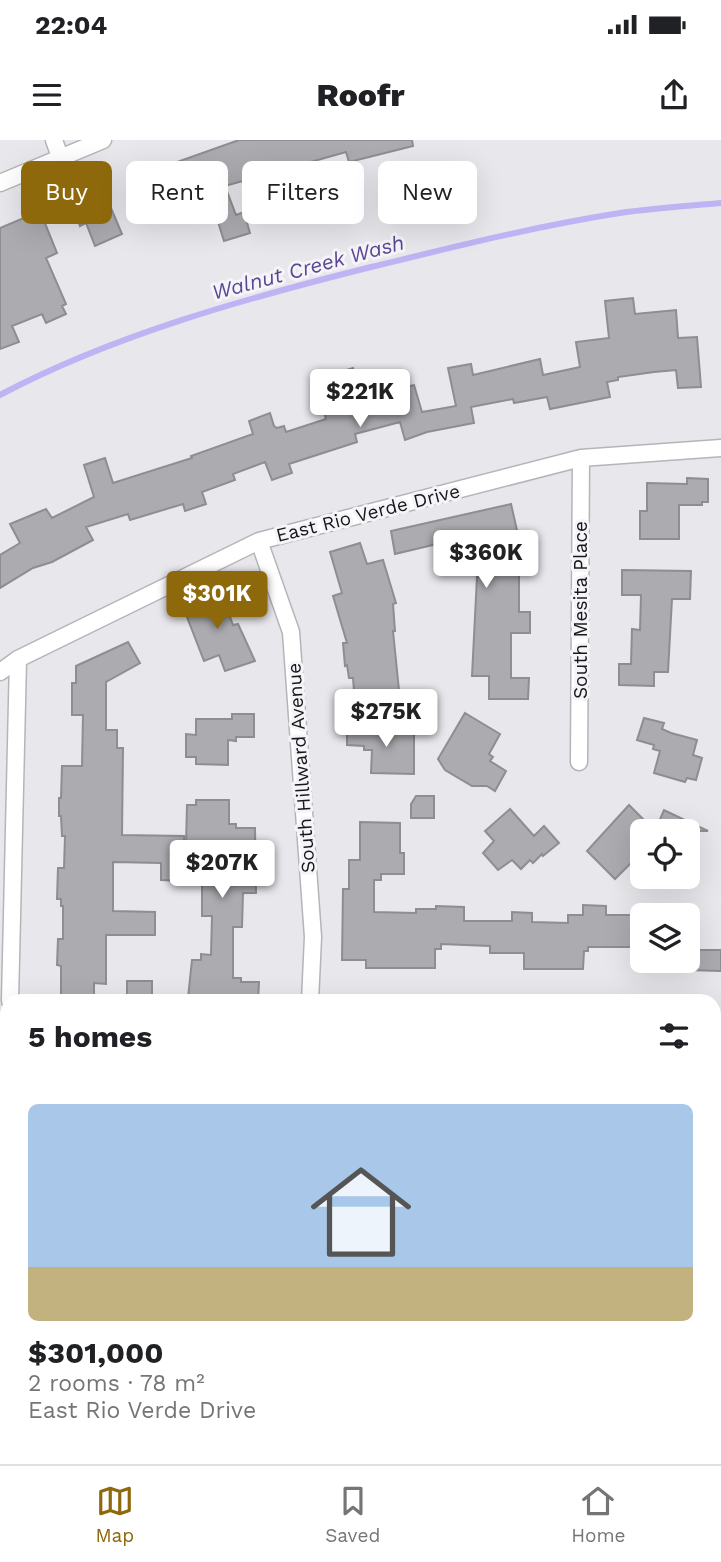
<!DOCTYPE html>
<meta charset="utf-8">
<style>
body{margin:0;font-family:"Work Sans",sans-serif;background:#f6f6f6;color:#202124;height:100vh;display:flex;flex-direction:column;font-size:26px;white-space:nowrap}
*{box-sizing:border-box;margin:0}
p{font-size:23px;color:#757577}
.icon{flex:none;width:38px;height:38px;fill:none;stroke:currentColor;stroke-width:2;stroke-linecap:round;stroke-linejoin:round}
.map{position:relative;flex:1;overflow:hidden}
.details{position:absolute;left:0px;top:854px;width:721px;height:471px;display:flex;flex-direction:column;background:#fff;border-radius:21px 21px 0 0;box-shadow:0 7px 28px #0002}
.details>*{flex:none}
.hud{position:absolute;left:21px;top:21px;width:679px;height:63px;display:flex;gap:14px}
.buttons{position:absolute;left:630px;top:679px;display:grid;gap:14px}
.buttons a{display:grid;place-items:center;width:70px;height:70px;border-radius:10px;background:#fff;box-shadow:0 7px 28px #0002;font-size:35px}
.price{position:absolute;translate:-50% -60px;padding:0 16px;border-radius:7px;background:#fff;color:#222;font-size:23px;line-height:46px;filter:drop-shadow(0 2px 4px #0008)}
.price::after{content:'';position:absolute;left:50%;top:42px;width:21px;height:16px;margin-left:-10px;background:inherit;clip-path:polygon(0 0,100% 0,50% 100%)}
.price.on{background:#8e690c;color:#fff}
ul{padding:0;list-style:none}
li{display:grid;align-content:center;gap:14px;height:371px;padding:0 28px}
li+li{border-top:2px solid #e0e0e0}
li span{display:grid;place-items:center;height:217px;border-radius:10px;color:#555}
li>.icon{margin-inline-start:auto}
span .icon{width:126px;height:126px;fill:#fffc;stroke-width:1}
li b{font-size:30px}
h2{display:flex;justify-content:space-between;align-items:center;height:84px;padding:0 28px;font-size:30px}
.pill{padding:0 24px;border-radius:10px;background:#fff;box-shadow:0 7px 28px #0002;font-size:24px;line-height:63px}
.pill.on{background:#8e690c;color:#fff}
.status{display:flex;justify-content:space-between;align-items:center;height:49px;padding:0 35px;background:#fff;direction:ltr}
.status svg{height:19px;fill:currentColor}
header{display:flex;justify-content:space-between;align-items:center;height:91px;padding:0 28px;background:#fff;font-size:32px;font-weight:800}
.tab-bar{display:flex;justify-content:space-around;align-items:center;height:98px;border-top:2px solid #e0e0e0;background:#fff;font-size:19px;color:#757577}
.tab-bar a{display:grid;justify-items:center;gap:4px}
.tab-bar .on{color:#8e690c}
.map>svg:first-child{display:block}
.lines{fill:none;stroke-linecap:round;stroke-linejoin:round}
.stream{stroke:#c0b3f4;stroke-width:6}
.building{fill:#acabaf;stroke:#8e8d91;stroke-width:2}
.street-casing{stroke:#b5b5b9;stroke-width:19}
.secondary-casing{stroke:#b5b5b9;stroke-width:26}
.street{stroke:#fff;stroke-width:16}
.secondary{stroke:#fff;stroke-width:23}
.labels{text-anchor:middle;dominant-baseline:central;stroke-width:6;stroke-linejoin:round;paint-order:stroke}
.street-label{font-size:19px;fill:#181819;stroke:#f5f4f9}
.water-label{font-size:21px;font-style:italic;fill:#5b4794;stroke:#f5f4f9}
</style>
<div class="status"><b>22:04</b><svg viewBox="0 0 49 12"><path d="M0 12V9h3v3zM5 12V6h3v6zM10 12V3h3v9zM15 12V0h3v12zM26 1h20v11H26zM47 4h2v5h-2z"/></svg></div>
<header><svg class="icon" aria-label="menu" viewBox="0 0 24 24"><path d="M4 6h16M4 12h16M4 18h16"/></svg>Roofr<svg class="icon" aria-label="share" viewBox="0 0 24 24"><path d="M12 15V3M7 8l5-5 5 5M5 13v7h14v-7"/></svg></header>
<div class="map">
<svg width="721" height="1324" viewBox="0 0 721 1324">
<rect width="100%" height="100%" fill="#e8e7ec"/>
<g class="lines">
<path class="stream" d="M 0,255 C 113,195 247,158 371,127 C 454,107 536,86 620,73 C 654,68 688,66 721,63"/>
</g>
<path class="building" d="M 239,0 L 412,0 L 413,6 L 349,22 L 346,12 L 225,46 L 236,75 L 244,72 L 250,93 L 224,101 L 211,60 L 197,65 L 195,61 L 188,63 L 174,23 Z
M 105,54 L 122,94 L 95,106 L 86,83 L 80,86 L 72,64 L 94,55 L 96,58 Z
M 40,71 L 57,113 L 46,118 L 66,164 L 62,166 L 66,174 L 46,183 L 42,174 L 12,186 L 19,202 L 0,209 L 0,88 Z
M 633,158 L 635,174 L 676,170 L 678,198 L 697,197 L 701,247 L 678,248 L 676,230 L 654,232 L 618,237 L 618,240 L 607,242 L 610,257 L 550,269 L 547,257 L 514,263 L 513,259 L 471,267 L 474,283 L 427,292 L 405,300 L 400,282 L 355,294 L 357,302 L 289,324 L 292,333 L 272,340 L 265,322 L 233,334 L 235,340 L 202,352 L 206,364 L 185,371 L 183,364 L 130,380 L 128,374 L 86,387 L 93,400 L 52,422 L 33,428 L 0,448 L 0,415 L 20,403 L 10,384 L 46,369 L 52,378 L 94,357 L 84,325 L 105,318 L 113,343 L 192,318 L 191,316 L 253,294 L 249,281 L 270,273 L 274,286 L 277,288 L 284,286 L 286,292 L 326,279 L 322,265 L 337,260 L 331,235 L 353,228 L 362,260 L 414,245 L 422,272 L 456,266 L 448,228 L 471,224 L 473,235 L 540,219 L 543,235 L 580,227 L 576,202 L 609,198 L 605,161 Z
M 687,338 L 708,339 L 708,362 L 702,362 L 702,365 L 679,365 L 679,399 L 640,399 L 640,371 L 647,371 L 647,343 L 687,344 Z
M 511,364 L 522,412 L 519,412 L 519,472 L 530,472 L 530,493 L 511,493 L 511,538 L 529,538 L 528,559 L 489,559 L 489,536 L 472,536 L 477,437 L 488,437 L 479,394 L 395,414 L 391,391 Z
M 360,403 L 367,424 L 383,420 L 396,463 L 393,464 L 395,491 L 393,491 L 400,560 L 355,564 L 353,538 L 349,538 L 347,525 L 345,526 L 343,503 L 347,503 L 333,456 L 342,453 L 330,412 Z
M 622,430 L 691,431 L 690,459 L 672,459 L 668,532 L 654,532 L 654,546 L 619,545 L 619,524 L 631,524 L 632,489 L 640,490 L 641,455 L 622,455 Z
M 220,450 L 233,485 L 238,484 L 255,521 L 225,531 L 219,515 L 204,521 L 182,464 Z
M 128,502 L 140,523 L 106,542 L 106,590 L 117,590 L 117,608 L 123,608 L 122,695 L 184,696 L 184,741 L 161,740 L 161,723 L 113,722 L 113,771 L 155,772 L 155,795 L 106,795 L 106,844 L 94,843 L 94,860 L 61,859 L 61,826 L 57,825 L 58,799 L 63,799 L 63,766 L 61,766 L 61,759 L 57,759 L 58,728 L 64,728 L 65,696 L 62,696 L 61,676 L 59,676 L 59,658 L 61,658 L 62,626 L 82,626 L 83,575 L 72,575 L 72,543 L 76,543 L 76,526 Z
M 465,573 L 500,594 L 489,614 L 493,617 L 490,621 L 506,631 L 495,651 L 487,646 L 472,646 L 445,630 L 438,619 Z
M 232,574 L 254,574 L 254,597 L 236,597 L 236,601 L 228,600 L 228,625 L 196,624 L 196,617 L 186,617 L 186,594 L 196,595 L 196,579 L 232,579 Z
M 644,578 L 664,583 L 662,589 L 671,593 L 697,600 L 693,615 L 702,618 L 696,640 L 687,638 L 685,642 L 654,633 L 660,611 L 653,609 L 654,605 L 637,600 Z
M 347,588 L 414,589 L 414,634 L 371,633 L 372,610 L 364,610 L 364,606 L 347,605 Z
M 416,656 L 434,656 L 434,678 L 411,678 L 411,664 Z
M 196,660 L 229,660 L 229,684 L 236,684 L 236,688 L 255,688 L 256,753 L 243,753 L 242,787 L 233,787 L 233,838 L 241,838 L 241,842 L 259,842 L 258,861 L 188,858 L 192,820 L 201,820 L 201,814 L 211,815 L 212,776 L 202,776 L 202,737 L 226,737 L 226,705 L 186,704 L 187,665 L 196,665 Z
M 629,665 L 655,691 L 664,670 L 708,691 L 642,691 L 642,712 L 615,739 L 587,711 Z
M 510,669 L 534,696 L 544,686 L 559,703 L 543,716 L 542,714 L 533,723 L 530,720 L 521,729 L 512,720 L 498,730 L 483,713 L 494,701 L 485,691 Z
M 360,682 L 400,683 L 400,713 L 404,713 L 404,734 L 381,734 L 381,740 L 374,740 L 374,772 L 416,773 L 416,769 L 436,769 L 436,766 L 464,767 L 464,781 L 512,781 L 512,772 L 532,773 L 532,782 L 568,783 L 568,775 L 583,775 L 583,765 L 606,766 L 606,775 L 642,775 L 642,807 L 588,807 L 588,811 L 584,811 L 583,829 L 524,829 L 524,813 L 490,813 L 490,806 L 441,804 L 441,809 L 435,809 L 435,828 L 366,828 L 366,820 L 342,820 L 343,749 L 349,749 L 349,720 L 360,720 Z
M 688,810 L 721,810 L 721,831 L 688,830 Z
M 127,841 L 152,841 L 152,861 L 127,861 Z"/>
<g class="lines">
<g class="street-casing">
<path id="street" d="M 54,0 L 60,17
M 0,43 L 103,0
M 259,401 L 291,492 L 313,797 L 310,861
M 0,532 L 18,519 L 259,401 L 581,318 L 721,308
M 579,622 L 581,318
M 10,861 L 18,519
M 714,888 L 721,888
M 2,1179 L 7,971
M 305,1318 L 305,1324"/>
</g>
<g class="secondary-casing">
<path id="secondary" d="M 0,1179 L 7,1179
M 714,1192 L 721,1192"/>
</g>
<use href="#street" class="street"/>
<use href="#secondary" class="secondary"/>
</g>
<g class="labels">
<g class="street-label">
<text transform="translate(368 373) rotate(-14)">East Rio Verde Drive</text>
<text transform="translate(580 470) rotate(-90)">South Mesita Place</text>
<text transform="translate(301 628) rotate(-94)">South Hillward Avenue</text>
</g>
<g class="water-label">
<text transform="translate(308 127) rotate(-15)">Walnut Creek Wash</text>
</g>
</g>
</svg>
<div class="buttons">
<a><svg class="icon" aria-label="locate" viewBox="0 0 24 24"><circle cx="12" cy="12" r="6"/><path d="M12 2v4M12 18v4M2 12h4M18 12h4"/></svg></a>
<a><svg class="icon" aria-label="layers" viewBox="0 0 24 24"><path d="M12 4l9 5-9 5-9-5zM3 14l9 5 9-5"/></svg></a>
</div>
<b class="price" style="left:360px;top:289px">$221K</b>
<b class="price" style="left:486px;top:450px">$360K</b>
<b class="price on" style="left:217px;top:491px">$301K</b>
<b class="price" style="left:386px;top:609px">$275K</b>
<b class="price" style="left:222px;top:760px">$207K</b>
<div class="hud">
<a class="pill on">Buy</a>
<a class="pill">Rent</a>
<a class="pill">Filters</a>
<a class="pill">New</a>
</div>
<section class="details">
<h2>5 homes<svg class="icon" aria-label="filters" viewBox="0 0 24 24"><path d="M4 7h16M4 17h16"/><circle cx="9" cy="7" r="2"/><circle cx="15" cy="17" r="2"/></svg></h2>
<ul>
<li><span style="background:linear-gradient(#a9c7e8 75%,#c2b280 0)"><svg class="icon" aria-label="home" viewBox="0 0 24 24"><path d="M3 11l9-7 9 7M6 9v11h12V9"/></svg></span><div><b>$301,000</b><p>2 rooms · 78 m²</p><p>East Rio Verde Drive</p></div></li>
</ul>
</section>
</div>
<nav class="tab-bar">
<a class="on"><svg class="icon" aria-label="map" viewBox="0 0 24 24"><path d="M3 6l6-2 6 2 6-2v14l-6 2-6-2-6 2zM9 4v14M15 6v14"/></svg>Map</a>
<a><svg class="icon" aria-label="saved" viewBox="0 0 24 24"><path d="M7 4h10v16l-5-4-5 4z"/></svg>Saved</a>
<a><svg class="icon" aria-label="home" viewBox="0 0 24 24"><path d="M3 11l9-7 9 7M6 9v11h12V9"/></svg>Home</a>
</nav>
